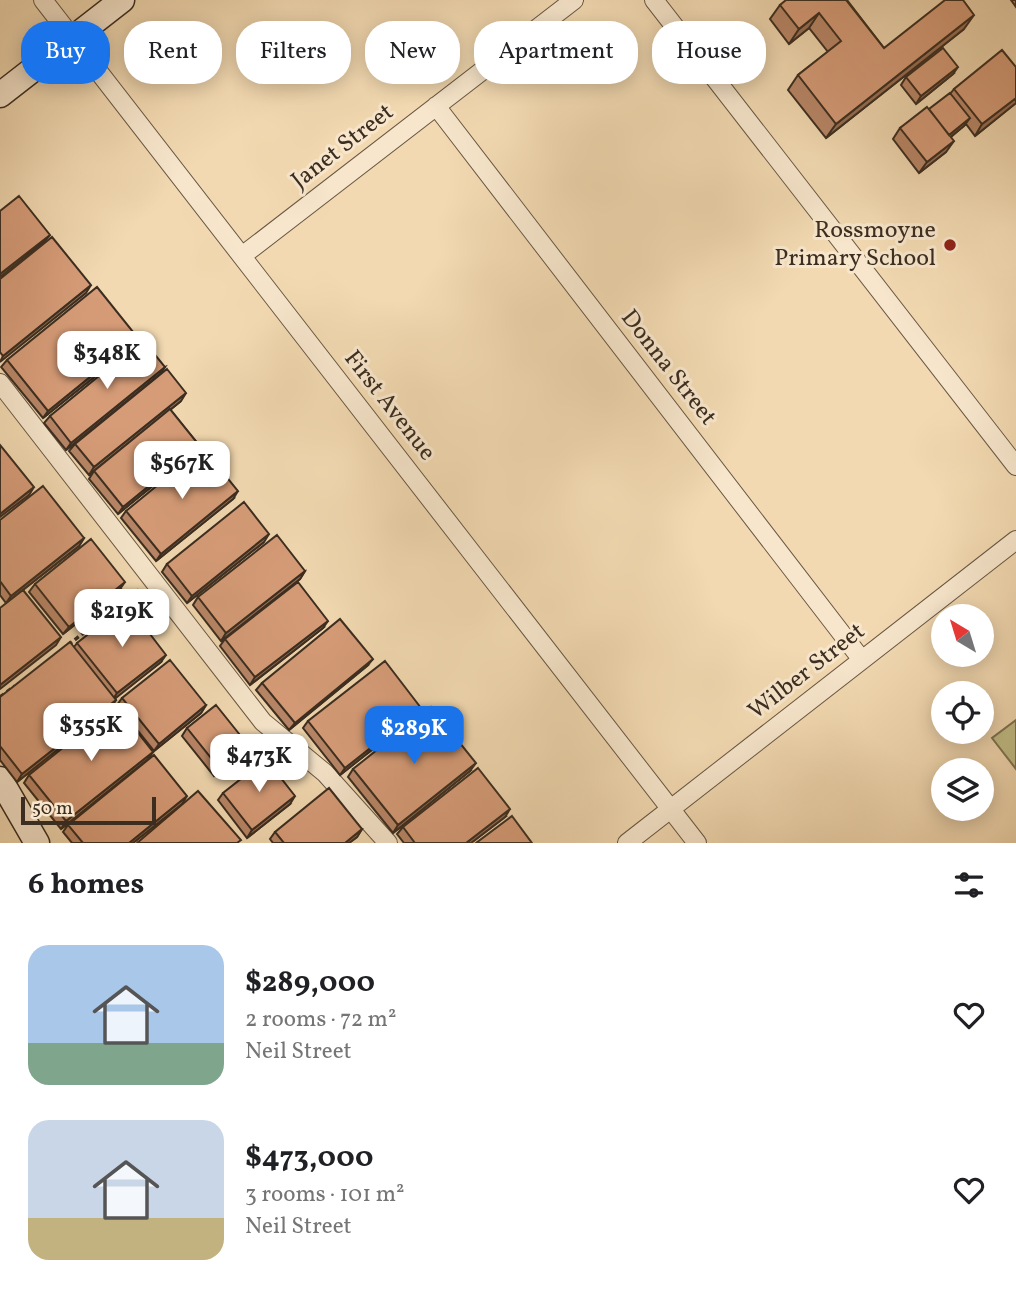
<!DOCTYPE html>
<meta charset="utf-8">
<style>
body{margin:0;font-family:Vollkorn,serif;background:#f6f6f6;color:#202124;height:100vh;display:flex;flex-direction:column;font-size:26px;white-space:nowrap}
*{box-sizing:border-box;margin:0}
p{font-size:23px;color:#757577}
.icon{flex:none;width:38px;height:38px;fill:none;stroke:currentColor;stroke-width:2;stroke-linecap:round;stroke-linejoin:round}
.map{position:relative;height:843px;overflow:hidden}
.sheet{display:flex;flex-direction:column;background:#fff;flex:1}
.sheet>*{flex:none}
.hud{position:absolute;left:21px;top:21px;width:975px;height:63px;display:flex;gap:14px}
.needle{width:46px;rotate:322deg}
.buttons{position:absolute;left:931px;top:604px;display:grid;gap:14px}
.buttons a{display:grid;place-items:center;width:63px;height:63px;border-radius:50%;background:#fff;box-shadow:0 4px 18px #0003;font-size:35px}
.scale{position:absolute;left:21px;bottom:18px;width:135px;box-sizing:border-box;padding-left:7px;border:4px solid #3b2d20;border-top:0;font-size:19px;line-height:24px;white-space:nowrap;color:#3b2d20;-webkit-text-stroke:5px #f7e6cc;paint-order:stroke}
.price{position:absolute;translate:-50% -60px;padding:0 16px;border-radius:14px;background:#fff;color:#222;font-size:23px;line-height:46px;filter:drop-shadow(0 2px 4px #0008)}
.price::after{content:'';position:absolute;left:50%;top:42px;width:21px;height:16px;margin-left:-10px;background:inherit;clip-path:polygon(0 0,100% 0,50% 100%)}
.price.on{background:#1a73e8;color:#fff}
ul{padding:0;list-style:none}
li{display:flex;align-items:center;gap:21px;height:175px;padding:0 28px}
li span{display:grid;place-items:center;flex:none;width:196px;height:140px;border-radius:21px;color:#555}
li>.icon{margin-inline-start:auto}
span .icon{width:84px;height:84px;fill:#fffc;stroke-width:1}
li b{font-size:30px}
h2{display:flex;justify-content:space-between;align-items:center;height:84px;padding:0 28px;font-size:30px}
.pill{padding:0 24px;border-radius:28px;background:#fff;box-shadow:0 4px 18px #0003;font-size:24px;line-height:63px}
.pill.on{background:#1a73e8;color:#fff}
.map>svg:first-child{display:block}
.green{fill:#c1bd87;stroke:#7e7554;stroke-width:2}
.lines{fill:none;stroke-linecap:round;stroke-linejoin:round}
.street-casing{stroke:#695844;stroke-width:20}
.secondary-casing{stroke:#3b2d20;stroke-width:27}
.path{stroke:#3b2d20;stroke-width:3.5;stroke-dasharray:5 3.5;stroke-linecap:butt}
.street{stroke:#f7e6cc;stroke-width:18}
.secondary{stroke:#f7e6cc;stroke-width:24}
.wall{fill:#b88667;stroke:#3b2d20;stroke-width:2}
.shaded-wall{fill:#966d54;stroke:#3b2d20;stroke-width:2}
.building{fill:#d69c78;stroke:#3b2d20;stroke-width:2}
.poi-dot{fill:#8f2418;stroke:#f7e6cc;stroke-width:2.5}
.labels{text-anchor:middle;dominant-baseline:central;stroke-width:6;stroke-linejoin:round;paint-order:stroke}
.street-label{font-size:24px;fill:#3b2d20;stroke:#f7e6cc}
.poi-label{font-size:24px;fill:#3b2d20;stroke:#f7e6cc;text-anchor:end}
</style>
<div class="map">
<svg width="1016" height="843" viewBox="0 0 1016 843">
<rect width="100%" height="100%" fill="#f2d9b1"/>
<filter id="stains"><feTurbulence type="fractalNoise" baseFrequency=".00286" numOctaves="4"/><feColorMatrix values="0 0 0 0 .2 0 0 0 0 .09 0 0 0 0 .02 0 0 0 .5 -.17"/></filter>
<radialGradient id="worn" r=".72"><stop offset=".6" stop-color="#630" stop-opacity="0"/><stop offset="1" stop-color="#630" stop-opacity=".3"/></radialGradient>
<path class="green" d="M 1016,720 L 1016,769 L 992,738 Z"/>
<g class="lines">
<g class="street-casing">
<path id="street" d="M 43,0 L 697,843
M 654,0 L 1016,466
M 436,106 L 862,660
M 242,256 L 574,0
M 0,383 L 263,722 L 325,773 L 388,843
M 627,843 L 1016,540"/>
</g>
<g class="secondary-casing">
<path id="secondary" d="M 0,95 L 122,0
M 0,779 L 37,843"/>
</g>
<path class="path" d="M 68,645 L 139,590
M 0,697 L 15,686"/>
<use href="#street" class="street"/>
<use href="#secondary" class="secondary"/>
</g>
<path class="wall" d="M 847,0 L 884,48 L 964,29 L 826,138 L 788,90 L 798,75 L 828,52 L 809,28 L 789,44 L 770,19 L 780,5 Z
M 1011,0 L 1016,0 L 1016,7 Z
M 1016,67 L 1016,103 L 975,136 L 966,124 L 951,137 L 946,152 L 919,173 L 893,139 L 900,128 L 929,110 L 950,94 L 954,89 Z
M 953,74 L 916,104 L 901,85 L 906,77 Z
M 133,346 L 43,418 L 1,367 L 7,360 Z
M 165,367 L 160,374 L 66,450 L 44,423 L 50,416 Z
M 181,401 L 170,410 L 199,445 L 193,453 L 118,514 L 89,479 L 94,471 L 107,460 L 89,475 L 69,451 L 75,444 Z
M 233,499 L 156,561 L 121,518 L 126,511 Z
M 0,520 L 84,538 L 79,546 L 23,590 L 56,645 L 6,603 L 0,595 Z
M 264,542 L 187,603 L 162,572 L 167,564 Z
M 305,571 L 300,579 L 221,641 L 193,605 L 198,597 Z
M 35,584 L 120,589 L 63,634 L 29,592 Z
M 323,628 L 250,685 L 220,646 L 225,639 Z
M 77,643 L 161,662 L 115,698 L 116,700 L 111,707 L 17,782 L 0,760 L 0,697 L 74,647 Z
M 367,666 L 289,730 L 256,690 L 262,683 Z
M 122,698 L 206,705 L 201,713 L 154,751 L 117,705 Z
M 421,708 L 416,715 L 340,775 L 303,728 L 308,721 Z
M 187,728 L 248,745 L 243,753 L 214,776 L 182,736 Z
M 153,752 L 148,759 L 61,829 L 24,783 L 29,775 Z
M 353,769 L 470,771 L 393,833 L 348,777 Z
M 223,793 L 290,804 L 247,838 L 218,800 Z
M 182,804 L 133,843 L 72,843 L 63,832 L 68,825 Z
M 505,817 L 471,843 L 404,843 L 397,834 L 403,827 Z
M 362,829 L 357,837 L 349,843 L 273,843 L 270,839 L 275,832 Z"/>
<path class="shaded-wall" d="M 819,13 L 809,28 L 789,44 L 799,29 Z
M 974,15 L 964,29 L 826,138 L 836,124 Z
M 958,67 L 953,74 L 916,104 L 921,96 Z
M 1016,98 L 1016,103 L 975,136 L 982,124 Z
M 970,118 L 964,126 L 944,142 L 949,135 Z
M 954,141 L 946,152 L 919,173 L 927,162 Z
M 50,235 L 44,242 L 0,277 L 0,274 Z
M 91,285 L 86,293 L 0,362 L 3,356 Z
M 138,338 L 133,346 L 43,418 L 48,411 Z
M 165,367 L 160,374 L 66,450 L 71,443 Z
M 186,393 L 181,401 L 89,475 L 94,467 Z
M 199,445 L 193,453 L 118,514 L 123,507 Z
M 34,487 L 29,495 L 0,517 L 0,514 Z
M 238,491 L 233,499 L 156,561 L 161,554 Z
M 269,534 L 264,542 L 187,603 L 192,596 Z
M 84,538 L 79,546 L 6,603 L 11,596 Z
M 305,571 L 300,579 L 221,641 L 226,633 Z
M 125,582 L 120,589 L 63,634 L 69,627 Z
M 328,621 L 323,628 L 250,685 L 255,677 Z
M 61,637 L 56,645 L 0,689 L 0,685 Z
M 166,655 L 161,662 L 112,701 L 117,693 Z
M 373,659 L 367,666 L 289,730 L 295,723 Z
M 116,700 L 111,707 L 17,782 L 22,774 Z
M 206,705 L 201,713 L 154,751 L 159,744 Z
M 421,708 L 416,715 L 340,775 L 345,768 Z
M 248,745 L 243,753 L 214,776 L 219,768 Z
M 153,752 L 148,759 L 61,829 L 66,821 Z
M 476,763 L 470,771 L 393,833 L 398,825 Z
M 187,796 L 182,804 L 133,843 L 129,843 Z
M 295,796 L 290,804 L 247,838 L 252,830 Z
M 510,809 L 505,817 L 471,843 L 466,843 Z
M 362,829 L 357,837 L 349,843 L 345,843 Z"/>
<path class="building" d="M 786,0 L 846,0 L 884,48 L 945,0 L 963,0 L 974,15 L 836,124 L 798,75 L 841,41 L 819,13 L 799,29 L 780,5 Z
M 943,48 L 958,67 L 921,96 L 906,77 Z
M 1002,50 L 1016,67 L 1016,98 L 982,124 L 954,89 Z
M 950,93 L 970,118 L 949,135 L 929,109 Z
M 927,107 L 954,141 L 927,162 L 900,128 Z
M 19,196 L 50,235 L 0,274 L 0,211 Z
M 52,237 L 91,285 L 3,356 L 0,352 L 0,279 Z
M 97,287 L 138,338 L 48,411 L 7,360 Z
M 143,340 L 165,367 L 71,443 L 50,416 Z
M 167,369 L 186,393 L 94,467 L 75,444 Z
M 170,409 L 199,445 L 123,507 L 94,471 Z
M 0,445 L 34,487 L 0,514 Z
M 203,448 L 238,491 L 161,554 L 126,511 Z
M 43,486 L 84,538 L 11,596 L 0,581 L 0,520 Z
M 244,502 L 269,534 L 192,596 L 167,564 Z
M 277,535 L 305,571 L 226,633 L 198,597 Z
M 91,539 L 125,582 L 69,627 L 35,584 Z
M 298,582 L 328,621 L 255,677 L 225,639 Z
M 23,590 L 61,637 L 0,685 L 0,608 Z
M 127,604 L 166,655 L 117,693 L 77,643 Z
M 340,619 L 373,659 L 295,723 L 262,683 Z
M 70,642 L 116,700 L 22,774 L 0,746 L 0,697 Z
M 170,660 L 206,705 L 159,744 L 122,698 Z
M 385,661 L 421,708 L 345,768 L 308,721 Z
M 116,705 L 153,752 L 66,821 L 29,775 Z
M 216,705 L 248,745 L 219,768 L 187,728 Z
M 431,707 L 476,763 L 398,825 L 353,769 Z
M 154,755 L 187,796 L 129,843 L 83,843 L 68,825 Z
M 266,759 L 295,796 L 252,830 L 223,793 Z
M 478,768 L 510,809 L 466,843 L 415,843 L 403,827 Z
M 329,788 L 362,829 L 345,843 L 284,843 L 275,832 Z
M 198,791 L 241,840 L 237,843 L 137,843 Z
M 512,816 L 532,843 L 476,843 Z"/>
<circle class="poi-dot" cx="950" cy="245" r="7"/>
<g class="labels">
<g class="street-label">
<text transform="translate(343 147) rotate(-38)">Janet Street</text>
<text transform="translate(668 368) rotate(52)">Donna Street</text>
<text transform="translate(389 406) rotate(52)">First Avenue</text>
<text transform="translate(807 672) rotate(-38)">Wilber Street</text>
</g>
<g class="poi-label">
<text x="936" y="231">Rossmoyne<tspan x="936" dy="28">Primary School</tspan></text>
</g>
</g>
<rect width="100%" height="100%" filter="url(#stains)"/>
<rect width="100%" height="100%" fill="url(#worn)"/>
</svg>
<div class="buttons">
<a><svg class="needle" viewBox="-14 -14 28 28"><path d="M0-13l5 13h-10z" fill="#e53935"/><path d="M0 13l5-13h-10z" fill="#757577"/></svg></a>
<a><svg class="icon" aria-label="locate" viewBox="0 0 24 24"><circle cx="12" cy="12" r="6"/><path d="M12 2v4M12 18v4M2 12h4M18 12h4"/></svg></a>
<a><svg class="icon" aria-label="layers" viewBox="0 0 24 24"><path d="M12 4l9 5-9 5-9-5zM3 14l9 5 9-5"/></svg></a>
</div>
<div class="scale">50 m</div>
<b class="price" style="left:107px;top:391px">$348K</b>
<b class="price" style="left:182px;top:501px">$567K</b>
<b class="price" style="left:122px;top:649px">$219K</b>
<b class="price" style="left:91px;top:763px">$355K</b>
<b class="price on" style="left:414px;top:766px">$289K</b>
<b class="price" style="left:259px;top:794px">$473K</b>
<div class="hud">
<a class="pill on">Buy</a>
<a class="pill">Rent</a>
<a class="pill">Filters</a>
<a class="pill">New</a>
<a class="pill">Apartment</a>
<a class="pill">House</a>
</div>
</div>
<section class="sheet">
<h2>6 homes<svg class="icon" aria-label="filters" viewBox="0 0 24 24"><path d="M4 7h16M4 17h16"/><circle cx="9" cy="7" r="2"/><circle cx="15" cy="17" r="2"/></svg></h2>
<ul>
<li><span style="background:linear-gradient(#a9c7e8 70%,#7fa58c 0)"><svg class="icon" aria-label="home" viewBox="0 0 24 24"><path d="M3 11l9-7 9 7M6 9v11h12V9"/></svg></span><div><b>$289,000</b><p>2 rooms · 72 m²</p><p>Neil Street</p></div><svg class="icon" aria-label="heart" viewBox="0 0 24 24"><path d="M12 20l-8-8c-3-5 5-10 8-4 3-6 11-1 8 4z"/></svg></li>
<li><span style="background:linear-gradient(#c9d6e8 70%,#c2b280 0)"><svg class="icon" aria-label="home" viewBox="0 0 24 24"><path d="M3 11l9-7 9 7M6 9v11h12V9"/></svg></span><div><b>$473,000</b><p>3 rooms · 101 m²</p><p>Neil Street</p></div><svg class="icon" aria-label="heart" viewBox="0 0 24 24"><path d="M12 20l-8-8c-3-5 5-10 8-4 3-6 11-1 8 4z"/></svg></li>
</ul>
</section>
